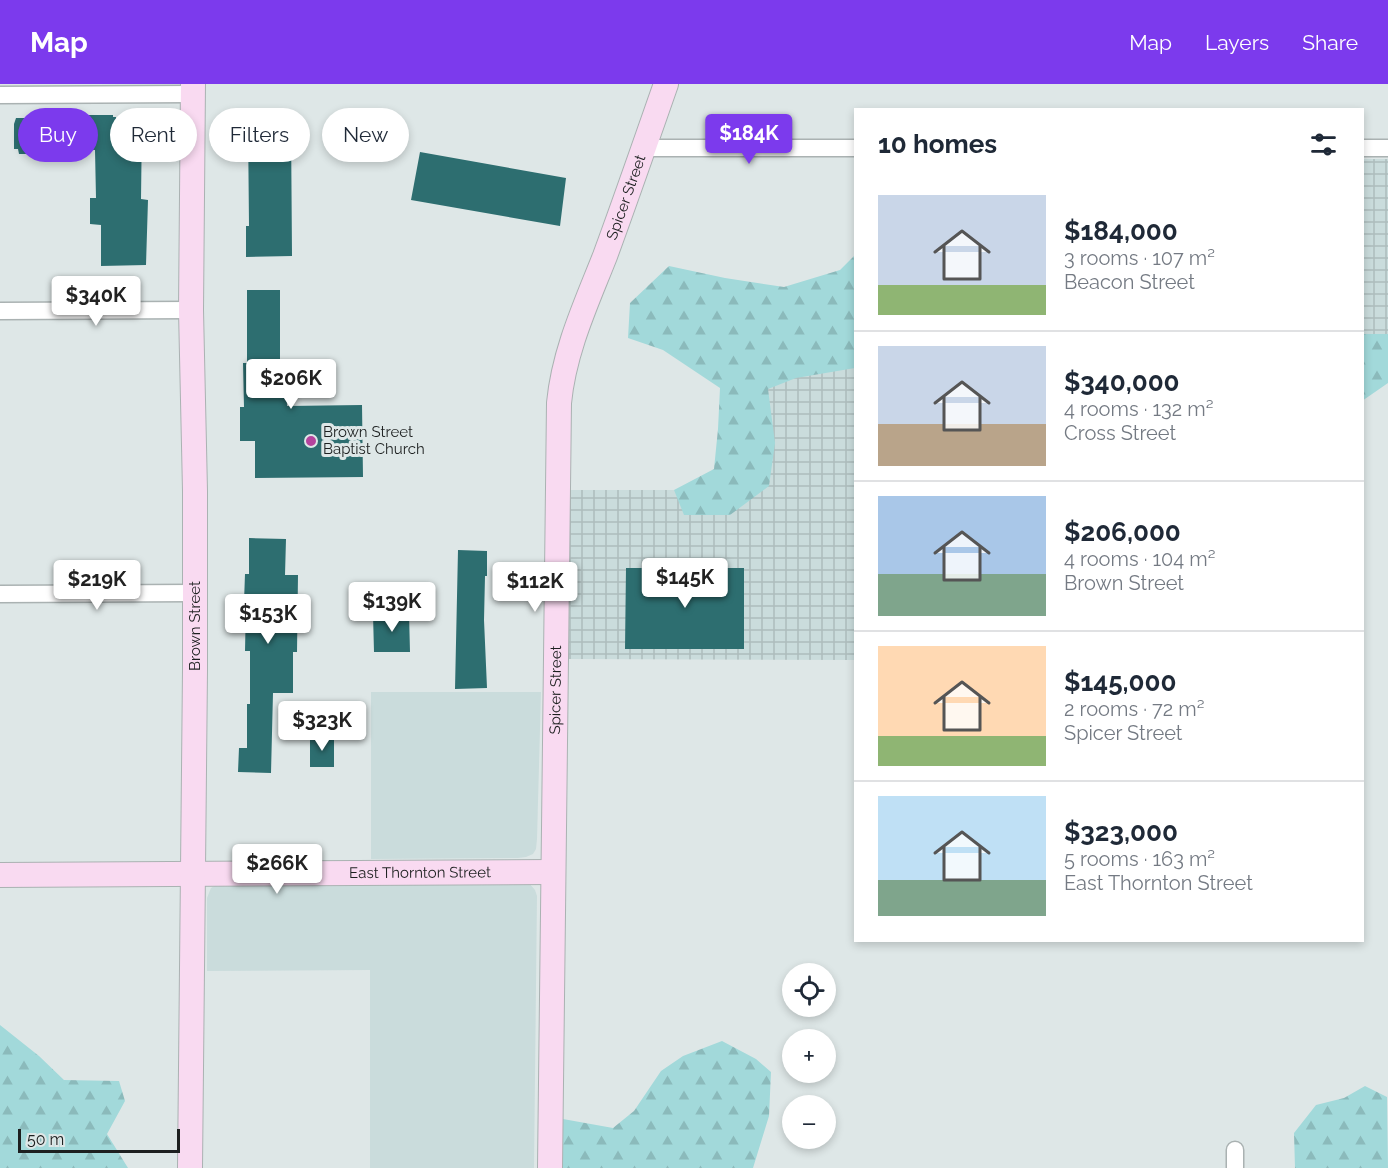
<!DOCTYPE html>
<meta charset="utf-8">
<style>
body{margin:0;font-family:Raleway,sans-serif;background:#f2f2f3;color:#1f2937;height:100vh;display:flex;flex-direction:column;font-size:22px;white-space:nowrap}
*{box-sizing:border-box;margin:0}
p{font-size:20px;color:#747a83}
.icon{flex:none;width:33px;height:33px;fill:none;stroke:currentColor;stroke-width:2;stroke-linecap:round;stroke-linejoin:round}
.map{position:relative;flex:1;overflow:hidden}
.details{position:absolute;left:854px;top:24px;width:510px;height:834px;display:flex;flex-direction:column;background:#fff;border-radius:0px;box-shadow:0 3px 9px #0003}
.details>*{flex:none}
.hud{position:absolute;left:18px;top:24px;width:570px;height:54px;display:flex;gap:12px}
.buttons{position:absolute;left:782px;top:879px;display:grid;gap:12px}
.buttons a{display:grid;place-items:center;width:54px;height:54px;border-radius:50%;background:#fff;box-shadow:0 3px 9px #0003;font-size:30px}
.scale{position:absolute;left:18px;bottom:15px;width:162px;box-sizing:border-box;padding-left:6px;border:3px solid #1d2020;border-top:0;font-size:16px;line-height:21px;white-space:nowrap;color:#1d2020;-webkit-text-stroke:4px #dee7e7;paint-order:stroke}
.price{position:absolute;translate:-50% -51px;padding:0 14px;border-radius:6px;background:#fff;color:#222;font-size:20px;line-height:39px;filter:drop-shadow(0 2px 3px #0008)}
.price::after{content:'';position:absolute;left:50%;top:36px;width:18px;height:14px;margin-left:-9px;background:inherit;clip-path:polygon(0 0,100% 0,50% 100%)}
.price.on{background:#7c3aed;color:#fff}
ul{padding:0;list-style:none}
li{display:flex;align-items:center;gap:18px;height:150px;padding:0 24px}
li+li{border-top:2px solid #e0e1e3}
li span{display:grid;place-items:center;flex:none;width:168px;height:120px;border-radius:0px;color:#555}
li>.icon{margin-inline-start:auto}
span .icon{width:72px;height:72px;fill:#fffc;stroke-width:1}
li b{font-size:26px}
h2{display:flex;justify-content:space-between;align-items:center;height:72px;padding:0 24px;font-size:26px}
.tag{padding:0 21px;border-radius:27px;background:#fff;box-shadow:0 3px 9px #0003;font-size:21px;line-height:54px}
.tag.on{background:#7c3aed;color:#fff}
header{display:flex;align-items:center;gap:36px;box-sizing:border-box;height:84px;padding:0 30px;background:#7c3aed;color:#fff}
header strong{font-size:28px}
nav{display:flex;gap:33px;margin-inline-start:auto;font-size:21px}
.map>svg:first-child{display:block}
.built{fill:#cadcdc}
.industrial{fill:url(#industrial-grid)}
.forest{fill:url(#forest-firs)}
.building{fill:#2d6e70}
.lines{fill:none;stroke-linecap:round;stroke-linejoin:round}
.street-casing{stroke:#aab2b2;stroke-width:19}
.secondary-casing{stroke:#aab2b2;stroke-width:26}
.street{stroke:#fff;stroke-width:16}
.secondary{stroke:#f9daf1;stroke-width:24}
.poi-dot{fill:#b5439d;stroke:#dee7e7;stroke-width:2}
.labels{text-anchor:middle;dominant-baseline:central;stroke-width:6;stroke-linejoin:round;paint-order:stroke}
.street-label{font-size:15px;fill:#1d2020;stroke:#dee7e7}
.poi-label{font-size:15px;fill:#1d2020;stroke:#dee7e7;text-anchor:start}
</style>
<header>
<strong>Map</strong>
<nav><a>Map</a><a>Layers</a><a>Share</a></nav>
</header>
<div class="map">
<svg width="1388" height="1084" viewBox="0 0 1388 1084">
<defs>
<pattern id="industrial-grid" width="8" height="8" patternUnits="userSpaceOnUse" patternTransform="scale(1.5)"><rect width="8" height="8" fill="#cadcdc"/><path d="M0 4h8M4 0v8" fill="none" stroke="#adbcbc"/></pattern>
<pattern id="forest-firs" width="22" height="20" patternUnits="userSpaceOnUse" patternTransform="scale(1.5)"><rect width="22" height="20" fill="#a2d9da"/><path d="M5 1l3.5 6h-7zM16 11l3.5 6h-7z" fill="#8bbabb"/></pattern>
</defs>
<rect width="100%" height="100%" fill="#dee7e7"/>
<path class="built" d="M 371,608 L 541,608 L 537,755 L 536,765 L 533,770 L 526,773 L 518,774 L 371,775 Z
M 529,799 L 535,806 L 537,812 L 534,1084 L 370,1084 L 370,886 L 207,887 L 207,814 L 211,804 L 218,800 Z"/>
<path class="industrial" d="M 1362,75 L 1388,75 L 1388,250 L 1362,250 Z
M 752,266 L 855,266 L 855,576 L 567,575 L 569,406 L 750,406 Z"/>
<path class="forest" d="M 855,171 L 855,284 L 796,294 L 768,305 L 775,359 L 769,402 L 730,431 L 684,431 L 674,406 L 714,385 L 718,345 L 720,304 L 663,266 L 628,254 L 630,219 L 669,182 L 725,194 L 784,203 L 840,186 Z
M 1362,250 L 1388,250 L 1388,299 L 1362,317 Z
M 0,941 L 39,972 L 64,996 L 119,997 L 125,1017 L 107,1050 L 128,1084 L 0,1084 Z
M 722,957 L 756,975 L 771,988 L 769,1032 L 753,1084 L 562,1084 L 563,1035 L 613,1044 L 634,1027 L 661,987 L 683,972 Z
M 1365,1002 L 1387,1013 L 1388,1084 L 1295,1084 L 1294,1049 L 1316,1021 L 1344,1014 Z"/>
<path class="building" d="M 59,31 L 113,31 L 113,33 L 116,33 L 116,37 L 142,37 L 141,115 L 148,116 L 146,181 L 101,182 L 101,141 L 90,140 L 90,114 L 96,114 L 95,66 L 41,66 L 41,70 L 19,70 L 18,65 L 14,65 L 14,40 L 16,34 L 59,34 Z
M 248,39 L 291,39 L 292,172 L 246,173 L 246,142 L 249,142 Z
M 420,68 L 566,94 L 560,142 L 411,116 Z
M 247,206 L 280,206 L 280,278 L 286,278 L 287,322 L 362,321 L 363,393 L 255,394 L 255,357 L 240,357 L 240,323 L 244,323 L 243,279 L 247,279 Z
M 249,454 L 286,455 L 285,491 L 298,491 L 297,568 L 293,568 L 293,609 L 273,609 L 271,689 L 238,688 L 239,664 L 247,664 L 247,620 L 250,620 L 250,567 L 245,567 L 246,518 L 244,518 L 245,490 L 249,490 Z
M 458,466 L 487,467 L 487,492 L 485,492 L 484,536 L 487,604 L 455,605 Z
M 626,484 L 744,484 L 744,565 L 625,565 Z
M 409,529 L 410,568 L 374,568 L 373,530 Z
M 310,653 L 334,654 L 334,683 L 310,683 Z"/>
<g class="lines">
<g class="street-casing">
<path id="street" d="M 0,11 L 193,10
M 644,64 L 855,64
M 1362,64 L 1388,64
M 0,227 L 191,226
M 0,510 L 194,509
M 1235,1084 L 1235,1066"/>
</g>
<g class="secondary-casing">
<g id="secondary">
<path id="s1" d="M 0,791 L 553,788"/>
<path id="s2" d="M 190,1084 L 195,586 L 195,407 L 191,226 L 193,0"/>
<path id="s3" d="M 550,1084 L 559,319 C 564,267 586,220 605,172 C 626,115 646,57 666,0"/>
</g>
</g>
<use href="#street" class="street"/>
<use href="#secondary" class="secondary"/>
</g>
<circle class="poi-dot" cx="311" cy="357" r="6"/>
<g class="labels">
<g class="street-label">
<text stroke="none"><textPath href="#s3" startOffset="982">Spicer Street</textPath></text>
<text stroke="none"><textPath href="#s2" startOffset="542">Brown Street</textPath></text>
<text stroke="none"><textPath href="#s3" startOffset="478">Spicer Street</textPath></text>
<text stroke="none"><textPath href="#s1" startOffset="420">East Thornton Street</textPath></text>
</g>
<g class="poi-label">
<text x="323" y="348">Brown Street<tspan x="323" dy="17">Baptist Church</tspan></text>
</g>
</g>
</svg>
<div class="buttons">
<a><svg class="icon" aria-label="locate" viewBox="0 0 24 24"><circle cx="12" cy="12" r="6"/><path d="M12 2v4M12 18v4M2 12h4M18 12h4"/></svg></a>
<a>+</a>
<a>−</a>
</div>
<div class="scale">50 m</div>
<b class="price on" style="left:749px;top:81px">$184K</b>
<b class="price" style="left:96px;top:243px">$340K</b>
<b class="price" style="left:291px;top:326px">$206K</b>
<b class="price" style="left:685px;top:525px">$145K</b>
<b class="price" style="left:97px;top:527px">$219K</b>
<b class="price" style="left:535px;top:529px">$112K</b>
<b class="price" style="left:392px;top:549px">$139K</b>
<b class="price" style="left:268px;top:561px">$153K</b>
<b class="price" style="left:322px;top:668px">$323K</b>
<b class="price" style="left:277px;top:811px">$266K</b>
<div class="hud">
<a class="tag on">Buy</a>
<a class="tag">Rent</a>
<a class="tag">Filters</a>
<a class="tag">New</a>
</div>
<section class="details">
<h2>10 homes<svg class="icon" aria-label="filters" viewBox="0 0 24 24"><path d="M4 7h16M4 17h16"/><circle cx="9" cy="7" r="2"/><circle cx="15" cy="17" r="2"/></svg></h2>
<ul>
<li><span style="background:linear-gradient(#c9d6e8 75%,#8fb573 0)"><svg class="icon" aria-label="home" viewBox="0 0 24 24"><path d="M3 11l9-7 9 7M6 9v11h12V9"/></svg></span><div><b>$184,000</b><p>3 rooms · 107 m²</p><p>Beacon Street</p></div></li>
<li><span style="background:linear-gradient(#c9d6e8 65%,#b9a48a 0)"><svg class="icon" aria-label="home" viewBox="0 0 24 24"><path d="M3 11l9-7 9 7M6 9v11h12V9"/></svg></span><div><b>$340,000</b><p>4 rooms · 132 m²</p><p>Cross Street</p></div></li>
<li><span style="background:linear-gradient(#a9c7e8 65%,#7fa58c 0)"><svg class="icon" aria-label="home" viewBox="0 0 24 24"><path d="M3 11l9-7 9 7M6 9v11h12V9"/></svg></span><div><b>$206,000</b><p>4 rooms · 104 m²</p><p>Brown Street</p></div></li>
<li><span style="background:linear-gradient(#ffd9b3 75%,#8fb573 0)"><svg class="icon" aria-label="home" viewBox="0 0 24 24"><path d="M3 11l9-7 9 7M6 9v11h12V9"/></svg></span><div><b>$145,000</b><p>2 rooms · 72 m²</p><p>Spicer Street</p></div></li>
<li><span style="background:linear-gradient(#bfe0f5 70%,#7fa58c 0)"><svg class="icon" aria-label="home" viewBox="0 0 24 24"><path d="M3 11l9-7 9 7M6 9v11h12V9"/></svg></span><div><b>$323,000</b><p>5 rooms · 163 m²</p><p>East Thornton Street</p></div></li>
</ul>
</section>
</div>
